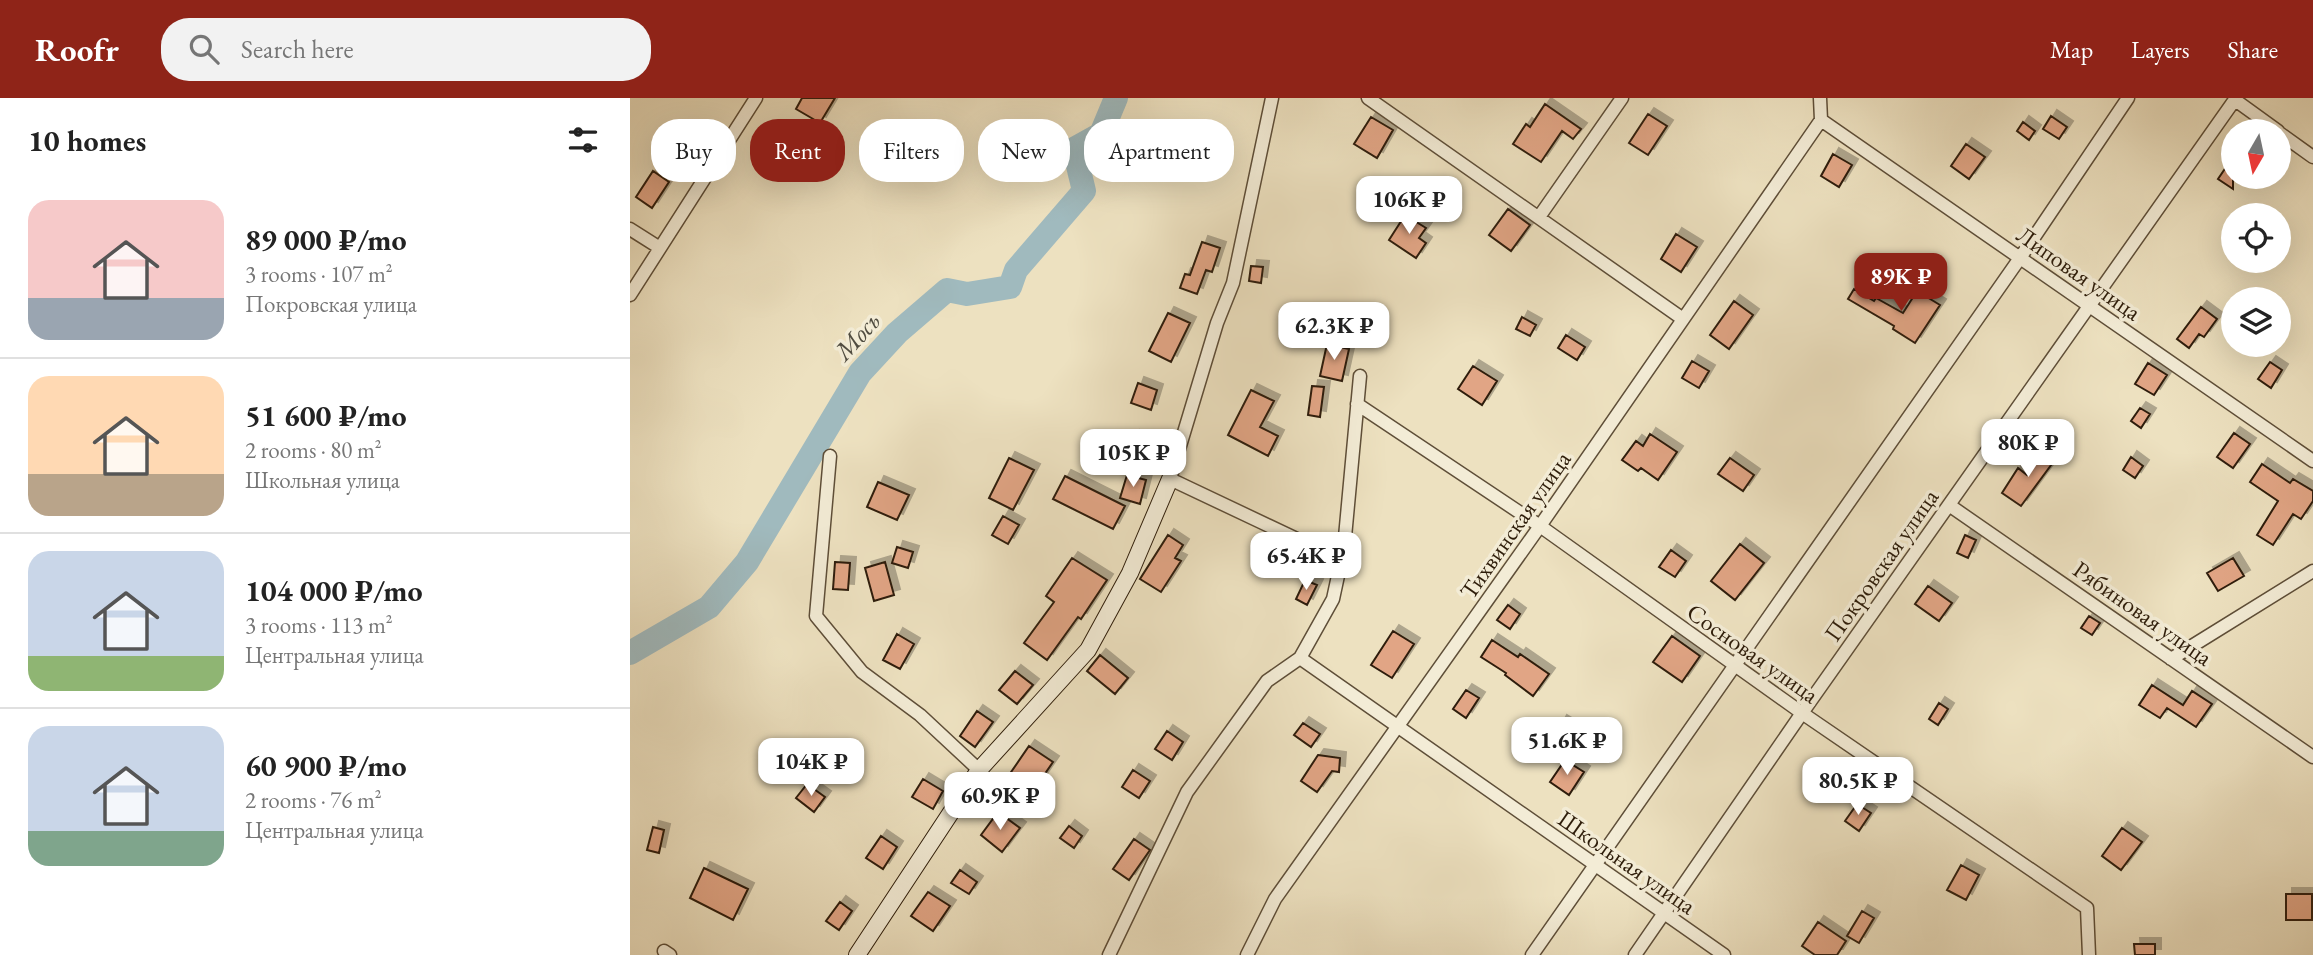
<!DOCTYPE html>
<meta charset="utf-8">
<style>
body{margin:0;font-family:"EB Garamond",serif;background:#f2f2f2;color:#222;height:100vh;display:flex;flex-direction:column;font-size:26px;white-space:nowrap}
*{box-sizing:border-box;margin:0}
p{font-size:23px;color:#767676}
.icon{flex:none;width:38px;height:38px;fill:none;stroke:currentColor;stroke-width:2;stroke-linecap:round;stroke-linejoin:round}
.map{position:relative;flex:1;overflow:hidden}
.panel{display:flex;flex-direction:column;background:#fff;width:630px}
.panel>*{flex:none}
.banner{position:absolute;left:21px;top:21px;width:665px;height:63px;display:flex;gap:14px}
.needle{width:46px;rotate:189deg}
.tools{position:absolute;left:1591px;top:21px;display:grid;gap:14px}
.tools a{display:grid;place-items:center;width:70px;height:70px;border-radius:50%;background:#fff;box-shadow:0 7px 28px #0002;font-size:35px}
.price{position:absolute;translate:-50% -60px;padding:0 16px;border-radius:14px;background:#fff;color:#222;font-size:23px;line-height:46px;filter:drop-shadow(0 2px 4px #0008)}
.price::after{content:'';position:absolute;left:50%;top:42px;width:21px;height:16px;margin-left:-10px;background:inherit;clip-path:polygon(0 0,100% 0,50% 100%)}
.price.selected{background:#8f2418;color:#fff}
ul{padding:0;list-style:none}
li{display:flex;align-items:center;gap:21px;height:175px;padding:0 28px}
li+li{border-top:2px solid #e0e0e0}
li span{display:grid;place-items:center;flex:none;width:196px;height:140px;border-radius:21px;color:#555}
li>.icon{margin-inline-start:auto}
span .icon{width:84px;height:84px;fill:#fffc;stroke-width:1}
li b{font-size:30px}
h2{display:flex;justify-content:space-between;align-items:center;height:84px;padding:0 28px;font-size:30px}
.pill{padding:0 24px;border-radius:28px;background:#fff;box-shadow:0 7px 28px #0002;font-size:24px;line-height:63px}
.pill.selected{background:#8f2418;color:#fff}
header{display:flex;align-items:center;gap:42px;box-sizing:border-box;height:98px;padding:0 35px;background:#8f2418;color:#fff}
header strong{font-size:33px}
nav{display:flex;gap:38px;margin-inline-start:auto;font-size:24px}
.search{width:490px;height:63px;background:#f2f2f2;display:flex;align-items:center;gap:18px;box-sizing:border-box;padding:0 24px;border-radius:28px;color:#767676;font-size:26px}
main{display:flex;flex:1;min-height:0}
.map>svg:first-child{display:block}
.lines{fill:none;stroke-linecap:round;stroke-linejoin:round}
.river{stroke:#a0babe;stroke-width:24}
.building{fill:#e1a585;stroke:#2e1d0a;stroke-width:2;filter:url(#shadow)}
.street-casing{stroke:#5e4e38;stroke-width:15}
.secondary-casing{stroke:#2e1d0a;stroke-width:18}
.street{stroke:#f3ecd6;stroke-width:12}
.secondary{stroke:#f3ecd6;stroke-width:16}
.labels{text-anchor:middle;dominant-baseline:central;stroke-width:7;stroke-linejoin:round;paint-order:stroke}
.street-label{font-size:24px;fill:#2e1d0a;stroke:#f3ecd6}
.water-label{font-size:26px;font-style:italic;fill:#504c40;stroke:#f3ecd6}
</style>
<header>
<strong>Roofr</strong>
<div class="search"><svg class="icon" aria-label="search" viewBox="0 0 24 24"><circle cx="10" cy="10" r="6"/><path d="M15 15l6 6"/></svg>Search here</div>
<nav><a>Map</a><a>Layers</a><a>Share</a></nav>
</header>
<main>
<section class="panel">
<h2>10 homes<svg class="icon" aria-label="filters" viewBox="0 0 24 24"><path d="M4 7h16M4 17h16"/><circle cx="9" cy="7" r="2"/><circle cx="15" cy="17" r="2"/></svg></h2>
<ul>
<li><span style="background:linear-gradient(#f6c9c9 70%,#9aa5b1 0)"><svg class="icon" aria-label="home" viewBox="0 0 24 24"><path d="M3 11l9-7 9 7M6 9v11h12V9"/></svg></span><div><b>89 000 ₽/mo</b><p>3 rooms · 107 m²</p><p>Покровская улица</p></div></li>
<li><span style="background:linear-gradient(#ffd9b3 70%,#b9a48a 0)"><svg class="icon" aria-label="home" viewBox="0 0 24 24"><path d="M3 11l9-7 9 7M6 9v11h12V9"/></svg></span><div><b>51 600 ₽/mo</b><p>2 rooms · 80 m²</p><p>Школьная улица</p></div></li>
<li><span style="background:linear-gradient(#c9d6e8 75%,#8fb573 0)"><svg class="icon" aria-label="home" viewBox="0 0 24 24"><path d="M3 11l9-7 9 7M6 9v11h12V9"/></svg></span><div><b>104 000 ₽/mo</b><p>3 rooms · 113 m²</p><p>Центральная улица</p></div></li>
<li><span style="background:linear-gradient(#c9d6e8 75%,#7fa58c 0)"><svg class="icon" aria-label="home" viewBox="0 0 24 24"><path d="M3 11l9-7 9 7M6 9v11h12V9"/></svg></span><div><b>60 900 ₽/mo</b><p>2 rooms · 76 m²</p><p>Центральная улица</p></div></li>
</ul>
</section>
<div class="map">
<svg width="1683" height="857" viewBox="0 0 1683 857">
<defs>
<filter id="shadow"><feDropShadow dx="6" dy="-6" stdDeviation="0" flood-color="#0004"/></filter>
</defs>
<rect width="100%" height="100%" fill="#ede1c0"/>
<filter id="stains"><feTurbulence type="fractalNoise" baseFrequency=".00286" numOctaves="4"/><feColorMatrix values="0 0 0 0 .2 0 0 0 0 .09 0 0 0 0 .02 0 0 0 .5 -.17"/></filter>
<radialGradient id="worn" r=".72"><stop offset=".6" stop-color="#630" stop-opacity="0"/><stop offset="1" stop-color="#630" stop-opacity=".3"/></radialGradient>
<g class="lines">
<path class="river" d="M 0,555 L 79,509 L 117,464 L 230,275 L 267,235 L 317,192 L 337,196 L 380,189 L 386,172 L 454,93 L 444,51 L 471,36 L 486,0"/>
</g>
<path class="building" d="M 172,0 L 205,0 L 190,25 L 166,11 Z
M 915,6 L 951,31 L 943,41 L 932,33 L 911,64 L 883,46 L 896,26 L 900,29 Z
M 1018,16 L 1037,28 L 1018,57 L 999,45 Z
M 1421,18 L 1437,29 L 1429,41 L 1413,31 Z
M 741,19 L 763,32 L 747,60 L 724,46 Z
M 1393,24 L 1405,33 L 1399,42 L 1387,33 Z
M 1336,46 L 1355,59 L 1339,81 L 1321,68 Z
M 1203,56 L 1222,67 L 1209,89 L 1191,78 Z
M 1603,59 L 1603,91 L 1588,81 Z
M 23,73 L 39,84 L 22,110 L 6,99 Z
M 878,111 L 900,127 L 881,153 L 859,137 Z
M 775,117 L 796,130 L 789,140 L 796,145 L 786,160 L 759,142 Z
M 1046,136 L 1067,149 L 1051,174 L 1031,161 Z
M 572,144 L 590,150 L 582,174 L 576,172 L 567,196 L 550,190 L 555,176 L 560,177 Z
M 621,168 L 633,169 L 631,185 L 619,183 Z
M 1224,191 L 1244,203 L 1246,200 L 1273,215 L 1287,193 L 1310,207 L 1285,245 L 1263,231 L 1264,228 L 1218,201 Z
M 1104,203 L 1123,217 L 1099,251 L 1080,237 Z
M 1571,209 L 1587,221 L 1574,239 L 1569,236 L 1559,250 L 1547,241 Z
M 538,215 L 560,225 L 541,264 L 519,253 Z
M 892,219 L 906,227 L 900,238 L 886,231 Z
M 936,237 L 955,249 L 947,262 L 928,250 Z
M 697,246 L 719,251 L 712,283 L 690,278 Z
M 1062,263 L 1079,273 L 1069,290 L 1052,280 Z
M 1640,264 L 1652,272 L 1641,290 L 1628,281 Z
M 1518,265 L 1537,277 L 1524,297 L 1505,286 Z
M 843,268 L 867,283 L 852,307 L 828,291 Z
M 508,285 L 527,292 L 521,312 L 501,305 Z
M 682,288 L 694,289 L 690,319 L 678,317 Z
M 621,292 L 644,303 L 630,329 L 648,338 L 638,358 L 598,337 Z
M 1510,310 L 1520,316 L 1511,330 L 1501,323 Z
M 1604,335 L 1620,346 L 1603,370 L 1587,359 Z
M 1020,336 L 1047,354 L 1028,382 L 1011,370 L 1008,373 L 992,362 L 1006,343 L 1013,348 Z
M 504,338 L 527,342 L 523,361 L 500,357 Z
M 1416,351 L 1427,359 L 1391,408 L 1372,395 L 1388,370 L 1397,377 Z
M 1501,359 L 1513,368 L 1505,380 L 1493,372 Z
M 379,360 L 404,372 L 383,412 L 359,400 Z
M 1100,360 L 1124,377 L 1113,393 L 1088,376 Z
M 1632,366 L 1660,385 L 1663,381 L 1683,393 L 1683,403 L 1671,421 L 1663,416 L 1643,447 L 1627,437 L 1648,403 L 1620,384 Z
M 497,377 L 516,382 L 510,406 L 490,400 Z
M 435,378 L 495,408 L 483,431 L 423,401 Z
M 248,384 L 279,397 L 267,422 L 237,409 Z
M 373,418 L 389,427 L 378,446 L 362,437 Z
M 538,437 L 553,447 L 545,460 L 551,463 L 531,494 L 510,481 Z
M 1335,437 L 1346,442 L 1338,460 L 1327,455 Z
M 1110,446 L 1134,465 L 1105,502 L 1081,483 Z
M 267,449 L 283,454 L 278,470 L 262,465 Z
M 1041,452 L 1056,463 L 1045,479 L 1029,469 Z
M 442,460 L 477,482 L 451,521 L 448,519 L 417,562 L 394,545 L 424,504 L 416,498 Z
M 1603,460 L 1614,478 L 1588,493 L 1577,475 Z
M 205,464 L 220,465 L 218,492 L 203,491 Z
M 255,464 L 264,497 L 244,503 L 235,470 Z
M 675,482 L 687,487 L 677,507 L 666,501 Z
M 1298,488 L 1322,505 L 1309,523 L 1285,506 Z
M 878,507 L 890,516 L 880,531 L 867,522 Z
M 1459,518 L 1470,525 L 1462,537 L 1451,530 Z
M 763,533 L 784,546 L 762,580 L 741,567 Z
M 267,536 L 284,546 L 270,571 L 253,562 Z
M 1042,538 L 1070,558 L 1052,584 L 1023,564 Z
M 862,542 L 888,559 L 890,556 L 919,576 L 903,598 L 875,577 L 876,575 L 851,559 Z
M 470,557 L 498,580 L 485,596 L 457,573 Z
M 385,573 L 403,587 L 387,606 L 369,592 Z
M 1522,587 L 1553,607 L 1562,593 L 1582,606 L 1566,629 L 1537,610 L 1530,620 L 1509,607 Z
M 836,592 L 849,600 L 836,620 L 823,611 Z
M 1309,605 L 1318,611 L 1308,627 L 1299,621 Z
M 347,613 L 363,624 L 345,649 L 330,638 Z
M 931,623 L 946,632 L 936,650 L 921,641 Z
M 673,625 L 690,636 L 681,649 L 664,637 Z
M 537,633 L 553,644 L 542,662 L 525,651 Z
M 399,648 L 423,664 L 401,696 L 377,680 Z
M 688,657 L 710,660 L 709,674 L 702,673 L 687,694 L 671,683 Z
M 935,662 L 954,674 L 939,697 L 920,684 Z
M 503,672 L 520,683 L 509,700 L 492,689 Z
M 293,681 L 313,693 L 303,711 L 282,699 Z
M 177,686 L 195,699 L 184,714 L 166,700 Z
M 1227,706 L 1241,715 L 1229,733 L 1215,723 Z
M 368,714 L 390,730 L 372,754 L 351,737 Z
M 439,728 L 452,738 L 444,750 L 430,740 Z
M 23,729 L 34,732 L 29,755 L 17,752 Z
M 1492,730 L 1512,744 L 1491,772 L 1472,758 Z
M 251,738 L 267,749 L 253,771 L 236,760 Z
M 504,741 L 520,752 L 499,782 L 483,771 Z
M 1331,767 L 1349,777 L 1336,802 L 1317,792 Z
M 74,770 L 118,791 L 103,822 L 60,800 Z
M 330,772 L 347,784 L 339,796 L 321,785 Z
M 298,794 L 320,808 L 303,833 L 281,818 Z
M 1656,796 L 1682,796 L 1682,822 L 1656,822 Z
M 210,804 L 222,813 L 209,832 L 196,823 Z
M 1232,813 L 1244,820 L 1229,845 L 1217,838 Z
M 1188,824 L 1216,843 L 1207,857 L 1185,857 L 1172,848 Z
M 1504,846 L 1525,846 L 1525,857 L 1505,857 Z"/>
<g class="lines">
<g class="street-casing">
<path id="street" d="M 738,0 L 1053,221
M 1190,0 L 1191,22
M 1605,2 L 1648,33
M 1191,22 L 1683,363
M 1648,34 L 1683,59
M 909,119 L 992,0
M 0,131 L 30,150
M 0,197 L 126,0
M 727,306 L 910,428 L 1172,615 L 1457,810 L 1459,857
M 200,358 L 186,518 L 232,574 L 290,617 L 349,672
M 1319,407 L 1683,659
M 692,453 L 715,439 L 730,278
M 670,560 L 1094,857
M 1541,561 L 1683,473
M 34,853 L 40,857
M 479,857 L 557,694 L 637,583 L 670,560 L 703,501 L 709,473 L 701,460 L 692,453 L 540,381 L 587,225 L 603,185 L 642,0
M 617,857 L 645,801 L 910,428 L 1191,22
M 902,857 L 1390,160 L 1498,0
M 1005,857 L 1172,615 L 1606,0"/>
</g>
<g class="secondary-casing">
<path id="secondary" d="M 227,857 L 349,672 L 458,552 L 500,475 L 540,381"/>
</g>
<use href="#street" class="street"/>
<use href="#secondary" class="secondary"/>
</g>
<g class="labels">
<g class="street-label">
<text transform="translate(1449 175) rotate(35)">Липовая улица</text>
<text transform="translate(885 427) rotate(-55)">Тихвинская улица</text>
<text transform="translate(1251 467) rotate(-55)">Покровская улица</text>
<text transform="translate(1513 515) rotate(35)">Рябиновая улица</text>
<text transform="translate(1123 555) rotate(35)">Сосновая улица</text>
<text transform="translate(997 764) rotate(35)">Школьная улица</text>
</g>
<g class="water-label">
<text transform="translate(227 238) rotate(-48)">Мось</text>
</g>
</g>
<rect width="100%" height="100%" filter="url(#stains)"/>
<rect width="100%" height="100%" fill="url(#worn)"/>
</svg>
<div class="tools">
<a><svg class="needle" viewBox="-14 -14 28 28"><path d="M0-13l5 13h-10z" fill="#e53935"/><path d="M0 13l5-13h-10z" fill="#767676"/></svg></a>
<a><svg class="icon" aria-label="locate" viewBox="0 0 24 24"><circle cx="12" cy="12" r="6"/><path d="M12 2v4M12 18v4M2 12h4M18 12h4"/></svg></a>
<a><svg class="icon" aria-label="layers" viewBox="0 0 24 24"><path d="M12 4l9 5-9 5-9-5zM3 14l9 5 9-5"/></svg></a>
</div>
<b class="price" style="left:779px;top:138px">106K ₽</b>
<b class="price selected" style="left:1271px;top:215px">89K ₽</b>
<b class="price" style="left:704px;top:264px">62.3K ₽</b>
<b class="price" style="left:1398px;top:381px">80K ₽</b>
<b class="price" style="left:503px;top:391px">105K ₽</b>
<b class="price" style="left:676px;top:494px">65.4K ₽</b>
<b class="price" style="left:937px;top:679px">51.6K ₽</b>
<b class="price" style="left:181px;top:700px">104K ₽</b>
<b class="price" style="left:1228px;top:719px">80.5K ₽</b>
<b class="price" style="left:370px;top:734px">60.9K ₽</b>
<div class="banner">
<a class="pill">Buy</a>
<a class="pill selected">Rent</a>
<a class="pill">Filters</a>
<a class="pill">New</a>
<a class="pill">Apartment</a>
</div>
</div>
</main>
